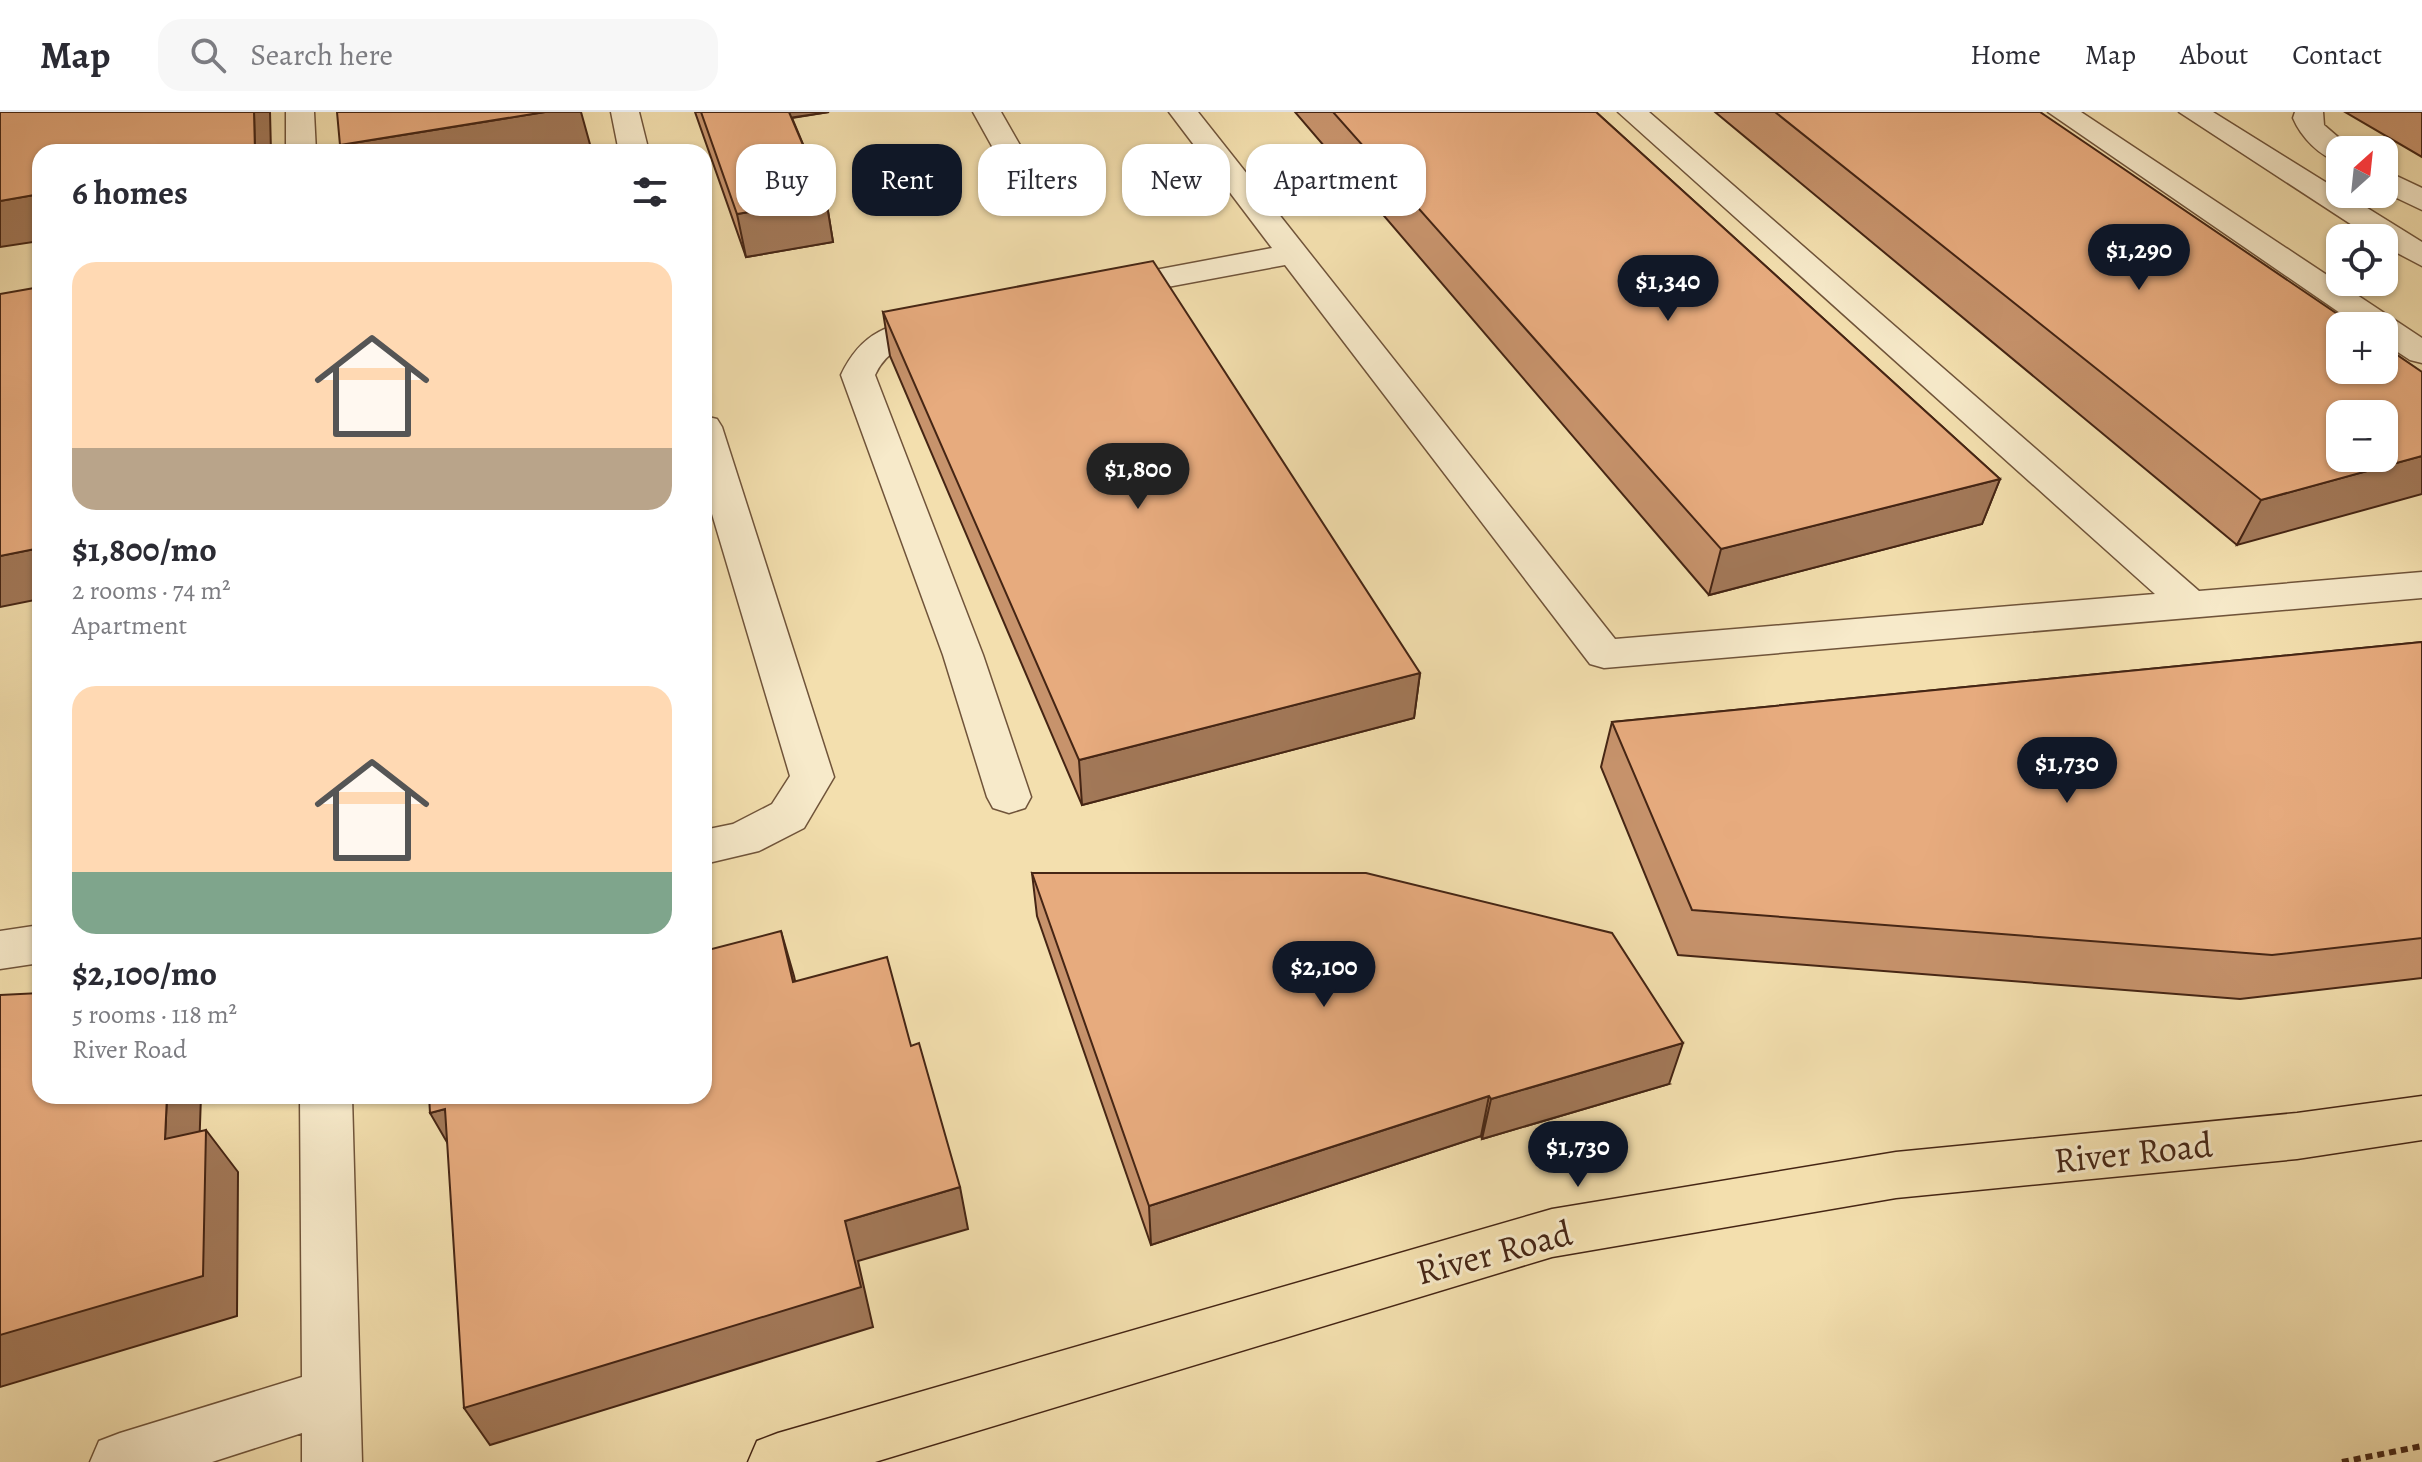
<!DOCTYPE html>
<meta charset="utf-8">
<style>
body{margin:0;font-family:Alegreya,serif;background:#f7f7f7;color:#2b2b33;height:100vh;display:flex;flex-direction:column;font-size:30px;white-space:nowrap}
*{box-sizing:border-box;margin:0}
p{font-size:26px;color:#7c7c81}
.icon{flex:none;width:44px;height:44px;fill:none;stroke:currentColor;stroke-width:2;stroke-linecap:round;stroke-linejoin:round}
.map{position:relative;flex:1;overflow:hidden}
.drawer{position:absolute;left:32px;top:32px;width:680px;height:960px;display:flex;flex-direction:column;background:#fff;border-radius:24px;box-shadow:0 2px 6px #0004}
.drawer>*{flex:none}
.hud{position:absolute;left:736px;top:32px;width:760px;height:72px;display:flex;gap:16px}
.needle{width:52px;rotate:27deg}
.fabs{position:absolute;left:2326px;top:24px;display:grid;gap:16px}
.fabs a{display:grid;place-items:center;width:72px;height:72px;border-radius:16px;background:#fff;box-shadow:0 2px 6px #0004;font-size:40px}
.price{position:absolute;translate:-50% -68px;padding:0 18px;border-radius:28px;background:#111827;color:#fff;font-size:26px;line-height:52px;filter:drop-shadow(0 2px 4px #0008)}
.price::after{content:'';position:absolute;left:50%;top:48px;width:24px;height:18px;margin-left:-12px;background:inherit;clip-path:polygon(0 0,100% 0,50% 100%)}
.price.selected{background:#222;color:#fff}
ul{padding:0;list-style:none}
li{display:grid;align-content:center;gap:16px;height:424px;padding:0 40px}
li span{display:grid;place-items:center;height:248px;border-radius:24px;color:#555}
li>.icon{margin-inline-start:auto}
span .icon{width:144px;height:144px;fill:#fffc;stroke-width:1}
li b{font-size:34px}
h2{display:flex;justify-content:space-between;align-items:center;height:96px;padding:0 40px;font-size:34px}
.chip{padding:0 28px;border-radius:24px;background:#fff;box-shadow:0 2px 6px #0004;font-size:28px;line-height:72px}
.chip.selected{background:#111827;color:#fff}
header{display:flex;align-items:center;gap:48px;box-sizing:border-box;height:112px;padding:0 40px;background:#fff;border-bottom:2px solid #e1e1e2}
header strong{font-size:38px}
nav{display:flex;gap:44px;margin-inline-start:auto;font-size:28px}
.search{width:560px;height:72px;background:#f7f7f7;display:flex;align-items:center;gap:20px;box-sizing:border-box;padding:0 28px;border-radius:24px;color:#7c7c81;font-size:30px}
.map>svg:first-child{display:block}
.lines{fill:none;stroke-linecap:round;stroke-linejoin:round}
.minor-casing{stroke:#70543a;stroke-width:3}
.major-casing{stroke:#452514;stroke-width:3}
.path{stroke:#452514;stroke-width:6;stroke-dasharray:7 5;stroke-linecap:butt}
.minor{fill:#f7eaca;fill-rule:evenodd}
.major{fill:#f3dfae;fill-rule:evenodd}
.wall{fill:#c7936c;stroke:#452514;stroke-width:2}
.shaded-wall{fill:#a27858;stroke:#452514;stroke-width:2}
.building{fill:#e7ab7e;stroke:#452514;stroke-width:2;fill-rule:evenodd}
.labels{text-anchor:middle;dominant-baseline:central;stroke-width:6;stroke-linejoin:round;paint-order:stroke}
.near-street-label{font-size:36px;fill:#452514;stroke:#f7eaca}
</style>
<header>
<strong>Map</strong>
<div class="search"><svg class="icon" aria-label="search" viewBox="0 0 24 24"><circle cx="10" cy="10" r="6"/><path d="M15 15l6 6"/></svg>Search here</div>
<nav><a>Home</a><a>Map</a><a>About</a><a>Contact</a></nav>
</header>
<div class="map">
<svg width="2422" height="1350" viewBox="0 0 2422 1350">
<rect width="100%" height="100%" fill="#f3dfae"/>
<filter id="stains"><feTurbulence type="fractalNoise" baseFrequency=".0025" numOctaves="4"/><feColorMatrix values="0 0 0 0 .2 0 0 0 0 .09 0 0 0 0 .02 0 0 0 .5 -.17"/></filter>
<radialGradient id="worn" r=".72"><stop offset=".6" stop-color="#630" stop-opacity="0"/><stop offset="1" stop-color="#630" stop-opacity=".3"/></radialGradient>
<g class="lines">
<g class="minor-casing">
<path id="minor" d="M 286,0 L 314,0 L 316,40 L 286,40 Z
M 611,0 L 639,0 L 649,40 L 619,40 Z
M 973,0 L 1001,0 L 1044,75 L 1040,81 L 1018,81 Z
M 1169,0 L 1198,0 L 1615,527 L 2155,482 L 1618,0 L 1649,0 L 2199,479 L 2422,460 L 2422,486 L 1604,556 L 1590,552 L 1285,153 L 1103,187 L 1091,184 L 1087,177 L 1091,170 L 1272,136 Z
M 2048,0 L 2081,0 L 2422,226 L 2422,251 L 2410,248 L 2384,231 L 2384,214 L 2359,214 Z
M 2179,0 L 2213,0 L 2422,130 L 2422,154 L 2384,134 L 2384,126 L 2372,126 Z
M 2295,0 L 2323,0 L 2324,13 L 2353,38 L 2340,38 L 2340,50 C 2320,45 2301,25 2293,6 Z
M 2384,58 L 2422,76 L 2422,98 L 2384,80 Z
M 946,202 L 958,205 L 963,212 L 958,219 C 924,228 891,228 875,263 L 983,543 L 1031,685 L 1025,696 L 1009,701 L 993,696 L 987,685 L 943,543 L 841,263 C 865,213 896,212 946,202 Z
M 704,304 L 717,307 L 722,315 L 834,665 L 804,716 L 759,739 L 704,752 L 704,718 L 733,712 L 772,692 L 790,664 L 704,375 Z
M 40,813 L 40,851 L 0,857 L 0,819 Z
M 300,984 L 352,984 L 362,1350 L 302,1350 L 302,1321 L 212,1350 L 90,1350 L 99,1329 L 120,1321 L 302,1265 Z"/>
</g>
<g class="major-casing">
<path id="major" d="M 2422,984 L 2422,1028 L 2297,1047 L 1896,1086 L 1552,1145 L 875,1350 L 748,1350 L 757,1329 L 778,1321 L 1552,1097 L 1896,1040 L 2297,1001 Z"/>
</g>
<path class="path" d="M 2342,1350 L 2422,1334"/>
<use href="#minor" class="minor"/>
<use href="#major" class="major"/>
</g>
<path class="wall" d="M 695,0 L 829,0 L 792,6 L 826,87 L 833,130 L 746,145 Z
M 1295,0 L 1596,0 L 2000,367 L 1982,412 L 1709,483 Z
M 1715,0 L 2040,0 L 2340,258 L 2237,433 Z
M 2345,0 L 2422,0 L 2422,45 Z
M 883,200 L 1420,561 L 1414,606 L 1082,693 L 890,244 Z
M 2422,530 L 2422,866 L 2240,887 L 1678,843 L 1601,655 L 1612,610 Z
M 1032,761 L 1669,972 L 1482,1027 L 1481,1024 L 1151,1133 L 1037,804 Z"/>
<path class="shaded-wall" d="M 254,0 L 270,0 L 271,40 L 255,40 Z
M 545,0 L 581,0 L 591,36 L 567,40 L 343,40 L 340,33 Z
M 781,0 L 829,0 L 782,7 Z
M 40,82 L 40,129 L 0,135 L 0,89 Z
M 826,87 L 833,130 L 746,145 L 737,102 Z
M 2422,344 L 2422,382 L 2237,433 L 2261,388 Z
M 2000,367 L 1982,412 L 1709,483 L 1721,437 Z
M 40,436 L 40,487 L 0,495 L 0,444 Z
M 1420,561 L 1414,606 L 1082,693 L 1079,648 Z
M 781,819 L 794,864 L 805,914 L 793,870 Z
M 1683,931 L 1669,972 L 1482,1027 L 1491,987 Z
M 167,984 L 201,984 L 198,1069 L 165,1027 Z
M 1489,984 L 1481,1024 L 1151,1133 L 1149,1094 Z
M 445,997 L 455,1044 L 430,1001 Z
M 206,1018 L 238,1060 L 237,1204 L 0,1275 L 0,1223 Z
M 960,1075 L 968,1117 L 858,1149 L 873,1215 L 490,1333 L 464,1296 L 845,1109 Z"/>
<path class="building" d="M 0,0 L 254,0 L 255,40 L 40,40 L 40,82 L 0,89 Z
M 337,0 L 545,0 L 340,33 Z
M 701,0 L 789,0 L 826,87 L 737,102 Z
M 1333,0 L 1596,0 L 2000,367 L 1721,437 Z
M 1775,0 L 2040,0 L 2355,214 L 2340,214 L 2340,258 L 2384,258 L 2384,234 L 2422,260 L 2422,344 L 2261,388 ZM 2340,302 L 2384,302 L 2384,346 L 2340,346 Z
M 1153,149 L 1420,561 L 1079,648 L 883,200 Z
M 40,175 L 40,436 L 0,444 L 0,182 Z
M 2422,530 L 2422,826 L 2272,843 L 1692,798 L 1612,610 Z
M 1032,761 L 1366,761 L 1612,821 L 1683,931 L 1491,987 L 1489,984 L 1149,1094 Z
M 781,819 L 793,870 L 887,845 L 911,934 L 919,931 L 960,1075 L 845,1109 L 861,1175 L 464,1296 L 445,997 L 430,1001 L 429,984 L 704,984 L 704,839 Z
M 40,881 L 40,984 L 167,984 L 165,1027 L 206,1018 L 203,1164 L 0,1223 L 0,883 Z"/>
<g class="labels">
<g class="near-street-label">
<text transform="translate(2133 1040) rotate(-6)">River Road</text>
<text transform="translate(1494 1140) rotate(-15)">River Road</text>
</g>
</g>
<rect width="100%" height="100%" filter="url(#stains)"/>
<rect width="100%" height="100%" fill="url(#worn)"/>
</svg>
<div class="fabs">
<a><svg class="needle" viewBox="-14 -14 28 28"><path d="M0-13l5 13h-10z" fill="#e53935"/><path d="M0 13l5-13h-10z" fill="#7c7c81"/></svg></a>
<a><svg class="icon" aria-label="locate" viewBox="0 0 24 24"><circle cx="12" cy="12" r="6"/><path d="M12 2v4M12 18v4M2 12h4M18 12h4"/></svg></a>
<a>+</a>
<a>−</a>
</div>
<b class="price" style="left:2139px;top:180px">$1,290</b>
<b class="price" style="left:1668px;top:211px">$1,340</b>
<b class="price selected" style="left:1138px;top:399px">$1,800</b>
<b class="price" style="left:2067px;top:693px">$1,730</b>
<b class="price" style="left:1324px;top:897px">$2,100</b>
<b class="price" style="left:1578px;top:1077px">$1,730</b>
<div class="hud">
<a class="chip">Buy</a>
<a class="chip selected">Rent</a>
<a class="chip">Filters</a>
<a class="chip">New</a>
<a class="chip">Apartment</a>
</div>
<section class="drawer">
<h2>6 homes<svg class="icon" aria-label="filters" viewBox="0 0 24 24"><path d="M4 7h16M4 17h16"/><circle cx="9" cy="7" r="2"/><circle cx="15" cy="17" r="2"/></svg></h2>
<ul>
<li><span style="background:linear-gradient(#ffd9b3 75%,#b9a48a 0)"><svg class="icon" aria-label="home" viewBox="0 0 24 24"><path d="M3 11l9-7 9 7M6 9v11h12V9"/></svg></span><div><b>$1,800/mo</b><p>2 rooms · 74 m²</p><p>Apartment</p></div></li>
<li><span style="background:linear-gradient(#ffd9b3 75%,#7fa58c 0)"><svg class="icon" aria-label="home" viewBox="0 0 24 24"><path d="M3 11l9-7 9 7M6 9v11h12V9"/></svg></span><div><b>$2,100/mo</b><p>5 rooms · 118 m²</p><p>River Road</p></div></li>
</ul>
</section>
</div>
